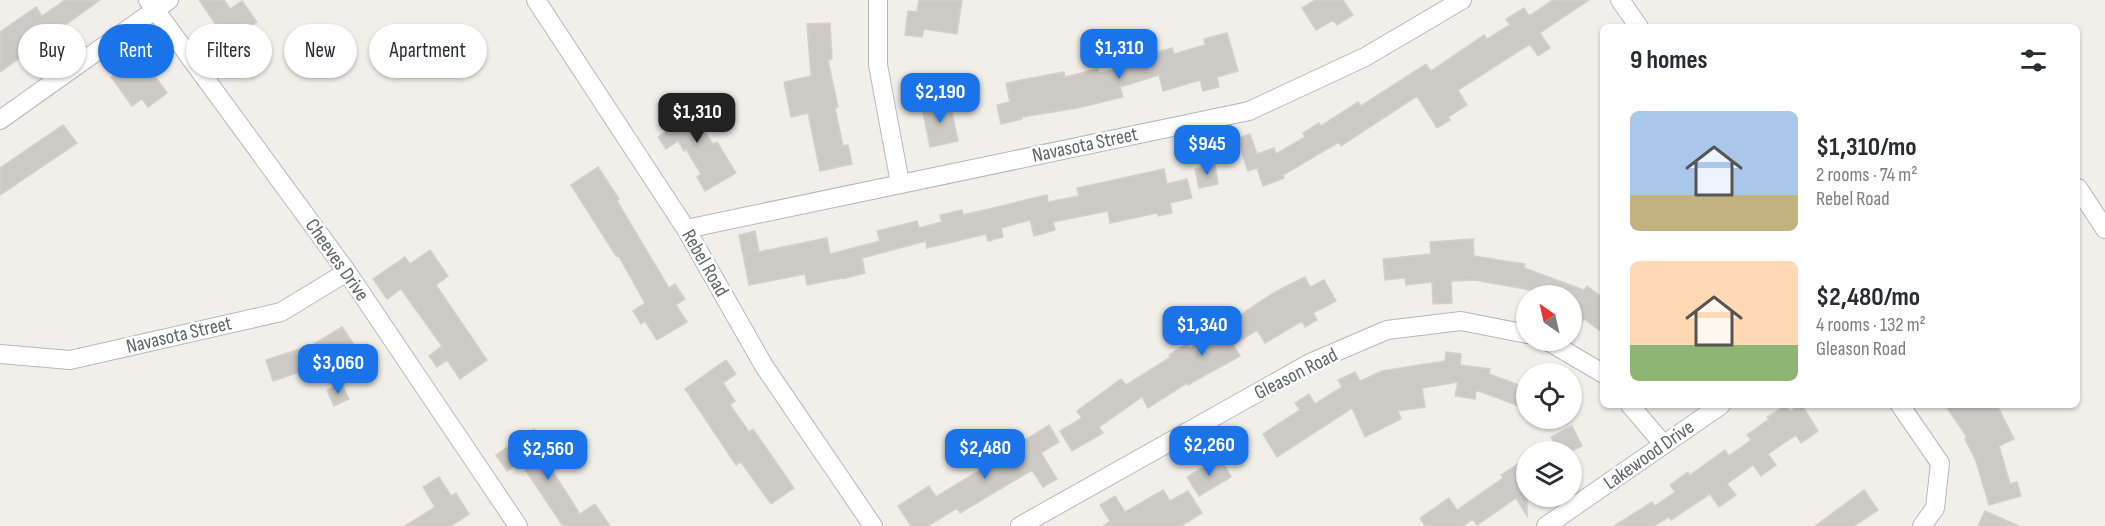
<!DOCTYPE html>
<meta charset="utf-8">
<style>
body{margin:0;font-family:"Sofia Sans Condensed",sans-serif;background:#f7f7f7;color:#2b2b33;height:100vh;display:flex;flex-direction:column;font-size:22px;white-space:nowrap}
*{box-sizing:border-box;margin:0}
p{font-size:20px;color:#7c7c81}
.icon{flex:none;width:33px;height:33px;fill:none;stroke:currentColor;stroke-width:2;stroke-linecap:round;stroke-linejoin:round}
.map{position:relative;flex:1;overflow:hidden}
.sheet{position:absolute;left:1600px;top:24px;width:480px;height:384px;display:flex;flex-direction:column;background:#fff;border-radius:9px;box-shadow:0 2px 4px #0004}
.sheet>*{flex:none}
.banner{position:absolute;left:18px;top:24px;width:570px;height:54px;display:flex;gap:12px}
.needle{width:39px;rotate:326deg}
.fabs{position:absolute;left:1516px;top:285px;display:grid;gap:12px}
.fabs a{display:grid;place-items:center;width:66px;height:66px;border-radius:50%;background:#fff;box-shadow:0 2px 4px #0004;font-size:30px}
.price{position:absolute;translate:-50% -51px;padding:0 14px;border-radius:12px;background:#1a73e8;color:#fff;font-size:20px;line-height:39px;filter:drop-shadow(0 2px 3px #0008)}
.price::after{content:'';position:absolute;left:50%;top:36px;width:18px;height:14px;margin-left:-9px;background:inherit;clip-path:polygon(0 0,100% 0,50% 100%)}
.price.active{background:#222;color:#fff}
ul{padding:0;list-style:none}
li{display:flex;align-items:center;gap:18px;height:150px;padding:0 30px}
li span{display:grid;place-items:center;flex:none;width:168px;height:120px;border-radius:9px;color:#555}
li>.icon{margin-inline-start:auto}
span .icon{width:72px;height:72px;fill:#fffc;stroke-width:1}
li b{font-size:26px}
h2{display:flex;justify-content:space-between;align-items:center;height:72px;padding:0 30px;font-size:26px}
.chip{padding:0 21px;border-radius:27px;background:#fff;box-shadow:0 2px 4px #0004;font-size:21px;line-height:54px}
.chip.active{background:#1a73e8;color:#fff}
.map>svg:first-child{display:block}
.building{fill:#cccac5;stroke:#d6d1c6;stroke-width:1.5}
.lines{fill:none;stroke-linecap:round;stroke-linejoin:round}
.minor-casing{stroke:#b5b8bc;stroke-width:20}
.minor{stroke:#fff;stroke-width:18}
.labels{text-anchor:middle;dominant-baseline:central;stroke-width:5;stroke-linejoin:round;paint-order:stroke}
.street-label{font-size:20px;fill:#5f6368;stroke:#fff}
</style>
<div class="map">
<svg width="2105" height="526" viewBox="0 0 2105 526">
<rect width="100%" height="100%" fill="#f1efe8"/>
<path class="building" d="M 65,0 L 100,0 L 0,72 L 0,32 L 36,7 L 42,16 Z
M 199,0 L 224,0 L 230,9 L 242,1 L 257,22 L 228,42 Z
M 919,0 L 962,0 L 957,34 L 924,29 L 922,37 L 905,35 L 908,11 L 917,12 Z
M 1315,0 L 1343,0 L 1353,15 L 1337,25 L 1333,20 L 1316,30 L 1302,8 Z
M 1553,0 L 1589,0 L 1540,33 L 1550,48 L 1538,56 L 1530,44 L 1458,90 L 1467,105 L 1448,117 L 1450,120 L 1437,128 L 1417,96 L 1341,146 L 1339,142 L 1283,175 L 1284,178 L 1263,186 L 1257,168 L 1248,171 L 1237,139 L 1250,134 L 1257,154 L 1274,148 L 1276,154 L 1305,137 L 1303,133 L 1319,123 L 1321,126 L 1358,102 L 1361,106 L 1426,64 L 1431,71 L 1484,35 L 1487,39 L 1510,25 L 1506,19 L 1524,8 L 1529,16 Z
M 830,23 L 832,59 L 828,60 L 838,107 L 835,108 L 843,146 L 848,145 L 852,164 L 820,171 L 808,113 L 791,117 L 784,82 L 811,76 L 807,24 Z
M 1227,33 L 1238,71 L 1217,77 L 1219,87 L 1203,91 L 1200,80 L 1163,91 L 1159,75 L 1120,87 L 1123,97 L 1077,108 L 1022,117 L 1022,119 L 1001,124 L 997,105 L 1010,102 L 1006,83 L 1064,72 L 1065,77 L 1098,69 L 1099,73 L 1125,67 L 1123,62 L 1172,48 L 1174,54 L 1205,45 L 1204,39 Z
M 141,56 L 167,93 L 148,107 L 142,99 L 132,106 L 111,77 Z
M 698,95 L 707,109 L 695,117 L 713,144 L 717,142 L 736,173 L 705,191 L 697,177 L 701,174 L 686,149 L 684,151 L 678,141 L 666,149 L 658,137 L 670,129 L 663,118 Z
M 950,102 L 958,141 L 930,147 L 922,108 Z
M 63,125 L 77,143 L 0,195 L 0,168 Z
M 1215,165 L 1218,184 L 1199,188 L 1195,169 Z
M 598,167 L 619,199 L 617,201 L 669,288 L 675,284 L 685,299 L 676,305 L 687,322 L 657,340 L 645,321 L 641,324 L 633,311 L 645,303 L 618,255 L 616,256 L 571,185 Z
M 1164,169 L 1167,184 L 1187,179 L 1192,198 L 1170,203 L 1172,213 L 1158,216 L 1157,213 L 1110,223 L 1108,211 L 1053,222 L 1055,230 L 1034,236 L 1030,220 L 1001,228 L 1003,237 L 988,241 L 986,234 L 927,248 L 926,241 L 862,258 L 865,273 L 843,279 L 842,278 L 807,285 L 805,274 L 749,285 L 739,235 L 755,231 L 759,252 L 827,238 L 830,254 L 880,241 L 877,231 L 917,221 L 919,228 L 942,222 L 940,215 L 962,210 L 963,215 L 1047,195 L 1048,202 L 1079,196 L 1077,188 Z
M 1473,239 L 1474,256 L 1525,264 L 1524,268 L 1584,290 L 1587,286 L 1604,299 L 1604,334 L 1584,319 L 1579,325 L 1572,320 L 1572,296 L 1528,296 L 1530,290 L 1475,280 L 1451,281 L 1452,303 L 1433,304 L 1432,282 L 1406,285 L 1405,278 L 1385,280 L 1383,259 L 1431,254 L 1430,242 Z
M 430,250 L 448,276 L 436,285 L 487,360 L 460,379 L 447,360 L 437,367 L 429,356 L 442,346 L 401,289 L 387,299 L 373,279 L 405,257 L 410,264 Z
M 1305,277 L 1310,287 L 1324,280 L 1336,301 L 1313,313 L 1317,320 L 1305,327 L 1302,321 L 1265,343 L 1257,330 L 1233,345 L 1240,356 L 1188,385 L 1187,383 L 1148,408 L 1142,397 L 1099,427 L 1103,433 L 1072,451 L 1060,431 L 1082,418 L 1077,411 L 1121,379 L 1126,385 L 1171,357 L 1169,355 L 1187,343 L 1190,348 L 1275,292 Z
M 342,327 L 355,346 L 322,367 L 320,365 L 273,381 L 266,360 L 300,349 L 301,352 Z
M 1446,352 L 1461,354 L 1460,365 L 1490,369 L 1489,374 L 1527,388 L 1527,409 L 1476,390 L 1475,399 L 1455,396 L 1458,382 L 1422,388 L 1425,407 L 1398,411 L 1401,419 L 1365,437 L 1352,408 L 1277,457 L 1263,434 L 1300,410 L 1295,403 L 1309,394 L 1315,404 L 1342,387 L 1338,380 L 1355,372 L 1360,381 L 1382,371 L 1445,361 Z
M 726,360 L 736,374 L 723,383 L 735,401 L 730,405 L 749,432 L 753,429 L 794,488 L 771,504 L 741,462 L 736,465 L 685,389 Z
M 341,383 L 349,399 L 334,406 L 327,390 Z
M 1786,405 L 1790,411 L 1802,405 L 1818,431 L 1801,443 L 1796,435 L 1768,454 L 1776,465 L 1761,476 L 1753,465 L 1727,484 L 1736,495 L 1719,507 L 1710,494 L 1671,520 L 1669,517 L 1654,526 L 1614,526 L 1652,502 L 1655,506 L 1675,492 L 1670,485 L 1688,472 L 1690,475 L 1725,450 L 1729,456 L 1751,440 L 1747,435 L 1769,419 L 1767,417 Z
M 1945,405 L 1997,405 L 2014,439 L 1999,446 L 2010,484 L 2017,482 L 2021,496 L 1989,505 L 1976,461 L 1965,439 L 1967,437 Z
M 1049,425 L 1059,442 L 1041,453 L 1057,479 L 1043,487 L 1032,470 L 960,513 L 957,508 L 928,526 L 911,526 L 898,506 L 929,486 L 936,497 L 993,462 L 989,455 L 1007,443 L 1011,449 Z
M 1572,426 L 1582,446 L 1570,452 L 1559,452 L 1551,437 Z
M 534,429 L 555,459 L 548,464 L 580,514 L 595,504 L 610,526 L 563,526 L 520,462 L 507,471 L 496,455 Z
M 1220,457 L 1231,477 L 1199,496 L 1187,477 Z
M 1527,458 L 1527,516 L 1516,498 L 1477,525 L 1473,519 L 1463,526 L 1425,526 L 1420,518 L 1449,498 L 1457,510 L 1503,478 L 1501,475 Z
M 439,477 L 451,496 L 456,493 L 469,514 L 451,526 L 405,526 L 435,507 L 423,487 Z
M 1163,490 L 1170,501 L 1188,491 L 1202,513 L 1181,526 L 1103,526 L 1110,521 L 1100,505 L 1115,496 L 1125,512 Z
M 1864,490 L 1878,510 L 1854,526 L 1815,526 Z
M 1985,511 L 2019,526 L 1978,526 Z"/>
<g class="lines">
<g class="minor-casing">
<path id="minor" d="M 148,0 L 347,272 L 518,526
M 536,0 L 686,229 L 764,366 L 873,526
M 878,0 L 878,65 L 900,183
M 1620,0 L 1639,27
M 0,120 L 169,0
M 2078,188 L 2105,229
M 686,229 L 1249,111 L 1365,57 L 1462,0
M 1546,340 L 1604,374
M 0,354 L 70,360 L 281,312 L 347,272
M 1630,405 L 1664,445
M 1900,405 L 1940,463 L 1935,508 L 1922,526
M 1020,526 L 1310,363 L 1387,330 L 1461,321 L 1527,334
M 1546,526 L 1721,405"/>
</g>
<use href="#minor" class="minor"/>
</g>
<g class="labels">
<g class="street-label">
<text transform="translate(1085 145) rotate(-12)">Navasota Street</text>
<text transform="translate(337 260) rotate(55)">Cheeves Drive</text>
<text transform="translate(705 263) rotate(60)">Rebel Road</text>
<text transform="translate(179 335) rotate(-13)">Navasota Street</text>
<text transform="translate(1296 374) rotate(-27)">Gleason Road</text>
<text transform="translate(1649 455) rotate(-35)">Lakewood Drive</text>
</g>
</g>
</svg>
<div class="fabs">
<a><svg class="needle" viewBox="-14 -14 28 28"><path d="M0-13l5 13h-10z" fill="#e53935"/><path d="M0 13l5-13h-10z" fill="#7c7c81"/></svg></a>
<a><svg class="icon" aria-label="locate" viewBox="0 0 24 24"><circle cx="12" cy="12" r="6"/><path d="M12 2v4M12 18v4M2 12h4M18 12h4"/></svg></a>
<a><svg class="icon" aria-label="layers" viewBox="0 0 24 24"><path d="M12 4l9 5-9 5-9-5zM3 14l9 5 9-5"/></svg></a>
</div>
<b class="price" style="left:1119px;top:80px">$1,310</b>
<b class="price" style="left:940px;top:124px">$2,190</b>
<b class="price active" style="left:697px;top:144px">$1,310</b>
<b class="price" style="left:1207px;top:176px">$945</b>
<b class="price" style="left:1202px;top:357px">$1,340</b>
<b class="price" style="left:338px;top:395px">$3,060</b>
<b class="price" style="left:1209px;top:477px">$2,260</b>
<b class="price" style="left:985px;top:480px">$2,480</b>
<b class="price" style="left:548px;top:481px">$2,560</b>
<div class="banner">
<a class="chip">Buy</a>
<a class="chip active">Rent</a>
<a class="chip">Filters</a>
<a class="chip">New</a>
<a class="chip">Apartment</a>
</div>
<section class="sheet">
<h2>9 homes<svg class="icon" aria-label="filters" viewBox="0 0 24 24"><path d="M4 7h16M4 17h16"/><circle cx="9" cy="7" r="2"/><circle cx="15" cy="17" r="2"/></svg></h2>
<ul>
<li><span style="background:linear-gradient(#a9c7e8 70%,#c2b280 0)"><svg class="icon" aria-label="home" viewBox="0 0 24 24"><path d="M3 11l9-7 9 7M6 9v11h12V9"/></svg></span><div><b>$1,310/mo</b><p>2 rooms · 74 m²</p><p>Rebel Road</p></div></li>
<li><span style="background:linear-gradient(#ffd9b3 70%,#8fb573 0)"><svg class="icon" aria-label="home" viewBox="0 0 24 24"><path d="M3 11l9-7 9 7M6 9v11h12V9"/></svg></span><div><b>$2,480/mo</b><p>4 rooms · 132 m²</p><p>Gleason Road</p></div></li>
</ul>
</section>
</div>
